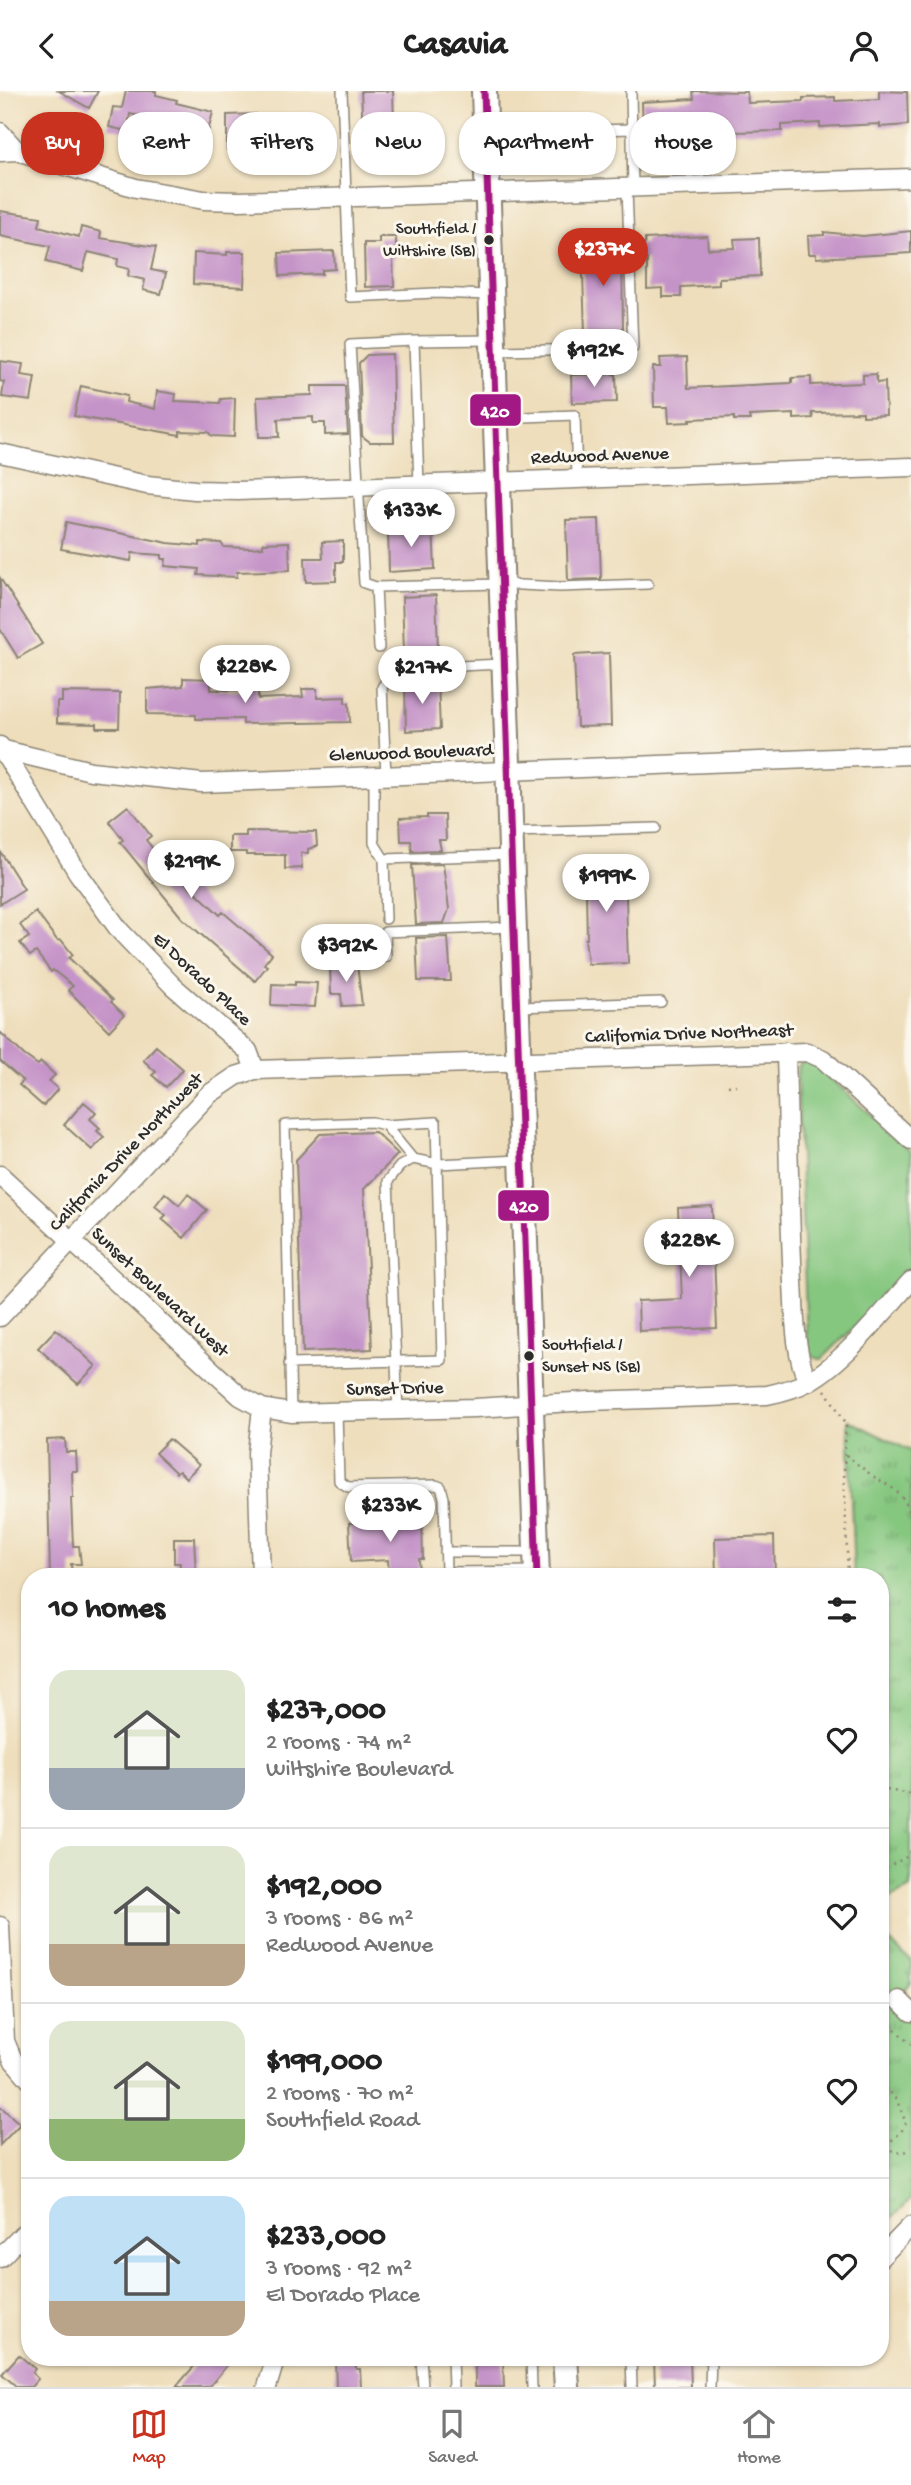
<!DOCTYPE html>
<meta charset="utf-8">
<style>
body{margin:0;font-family:"Gochi Hand",sans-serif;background:#f6f6f6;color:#222;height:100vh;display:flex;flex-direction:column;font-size:26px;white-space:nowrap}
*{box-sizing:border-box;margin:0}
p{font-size:23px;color:#767676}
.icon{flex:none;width:38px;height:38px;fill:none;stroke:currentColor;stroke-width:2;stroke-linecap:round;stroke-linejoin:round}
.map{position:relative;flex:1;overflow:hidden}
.panel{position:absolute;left:21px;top:1477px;width:868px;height:798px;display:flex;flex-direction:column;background:#fff;border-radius:28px;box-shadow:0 2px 5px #0004}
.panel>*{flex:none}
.banner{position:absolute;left:21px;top:21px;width:870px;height:63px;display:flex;gap:14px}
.price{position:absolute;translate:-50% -60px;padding:0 16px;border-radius:24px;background:#fff;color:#222;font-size:23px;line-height:46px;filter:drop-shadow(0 2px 4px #0008)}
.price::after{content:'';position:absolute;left:50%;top:42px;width:21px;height:16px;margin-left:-10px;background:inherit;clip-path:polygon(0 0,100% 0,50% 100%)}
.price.selected{background:#c8321e;color:#fff}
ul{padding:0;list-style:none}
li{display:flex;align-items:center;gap:21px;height:175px;padding:0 28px}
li+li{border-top:2px solid #e0e0e0}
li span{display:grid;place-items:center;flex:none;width:196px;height:140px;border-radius:21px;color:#555}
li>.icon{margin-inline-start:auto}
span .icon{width:84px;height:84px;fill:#fffc;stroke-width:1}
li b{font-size:30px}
h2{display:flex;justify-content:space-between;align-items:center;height:84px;padding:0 28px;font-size:30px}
.pill{padding:0 24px;border-radius:28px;background:#fff;box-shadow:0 2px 5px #0004;font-size:24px;line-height:63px}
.pill.selected{background:#c8321e;color:#fff}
header{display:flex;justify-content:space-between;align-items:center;height:91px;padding:0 28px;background:#fff;font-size:32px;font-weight:800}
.tabs{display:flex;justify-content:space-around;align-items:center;height:98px;border-top:2px solid #e0e0e0;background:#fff;font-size:19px;color:#767676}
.tabs a{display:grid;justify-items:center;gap:4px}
.tabs .selected{color:#c8321e}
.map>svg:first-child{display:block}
.green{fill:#86c780;stroke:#587956;stroke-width:2}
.park{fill:url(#park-tufts);stroke:#587956;stroke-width:2}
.building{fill:#c493c8}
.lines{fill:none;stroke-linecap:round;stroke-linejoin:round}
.service-casing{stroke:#8c8474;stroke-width:12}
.minor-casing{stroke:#8c8474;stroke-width:21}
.secondary-casing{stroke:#8c8474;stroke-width:28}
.path{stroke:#8c8474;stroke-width:2.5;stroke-dasharray:2 5;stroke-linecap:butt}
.service{stroke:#fff;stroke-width:9}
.minor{stroke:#fff;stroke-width:18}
.secondary{stroke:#fff;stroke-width:24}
.bus-1-casing{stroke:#fbf7ec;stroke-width:12}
.bus-1{stroke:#a31984;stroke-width:7}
.bus-dot{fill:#2b2b2b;stroke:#fbf7ec;stroke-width:2.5}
.labels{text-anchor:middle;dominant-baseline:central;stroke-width:6;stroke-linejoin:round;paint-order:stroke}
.bus-label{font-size:17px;fill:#2b2b2b;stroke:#fbf7ec;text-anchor:end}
.street-label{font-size:19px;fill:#2b2b2b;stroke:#fbf7ec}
.line-badge{stroke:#fbf7ec;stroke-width:2.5}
.badge-label{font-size:19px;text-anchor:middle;font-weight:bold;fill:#fff}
</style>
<header><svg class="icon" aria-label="back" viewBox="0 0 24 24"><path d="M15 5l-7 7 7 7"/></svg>Casavia<svg class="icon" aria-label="person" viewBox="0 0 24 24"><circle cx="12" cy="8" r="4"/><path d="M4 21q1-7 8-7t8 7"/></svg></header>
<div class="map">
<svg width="911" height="2296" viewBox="0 0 911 2296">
<defs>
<pattern id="park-tufts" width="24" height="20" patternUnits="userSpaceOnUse" patternTransform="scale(1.75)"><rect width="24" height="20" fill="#86c780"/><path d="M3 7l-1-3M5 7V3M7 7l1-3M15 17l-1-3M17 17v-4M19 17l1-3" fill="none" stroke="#6ea269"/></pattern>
</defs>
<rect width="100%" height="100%" fill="#fbf7ec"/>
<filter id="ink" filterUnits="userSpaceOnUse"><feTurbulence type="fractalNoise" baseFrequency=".0143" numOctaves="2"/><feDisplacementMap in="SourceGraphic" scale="14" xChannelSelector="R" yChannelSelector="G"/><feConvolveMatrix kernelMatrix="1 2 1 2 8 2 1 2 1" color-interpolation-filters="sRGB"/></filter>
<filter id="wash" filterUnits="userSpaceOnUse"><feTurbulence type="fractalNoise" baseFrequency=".00686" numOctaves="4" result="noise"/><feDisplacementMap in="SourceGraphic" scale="28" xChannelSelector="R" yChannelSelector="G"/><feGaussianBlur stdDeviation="1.57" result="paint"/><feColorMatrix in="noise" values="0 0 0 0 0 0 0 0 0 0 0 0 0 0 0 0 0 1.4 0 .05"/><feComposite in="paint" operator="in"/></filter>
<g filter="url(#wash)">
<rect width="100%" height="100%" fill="#eedebc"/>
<path class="green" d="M 803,970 L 812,971 L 818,976 L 911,1061 L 911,1177 L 885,1206 L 822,1268 C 810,1268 809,1260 807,1251 L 797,984 L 798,976 Z"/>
<path class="park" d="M 848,1329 L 911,1360 L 911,1797 L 880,1812 L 880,1486 L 854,1486 Z
M 880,1842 L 911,1870 L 911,1893 L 892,1911 L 911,1930 L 911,2108 L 880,2139 Z"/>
<g id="blocks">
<path class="building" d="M 59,0 L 98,0 L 89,17 Z
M 126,0 L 156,0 L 156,4 L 177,9 L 176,12 L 213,21 L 204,56 L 189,53 L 191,45 L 158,38 L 160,29 L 130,23 L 127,40 L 109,36 L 113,16 L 122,17 Z
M 361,0 L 393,0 L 395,61 L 364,63 Z
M 693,0 L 747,1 L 748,12 L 803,10 L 803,7 L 835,6 L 835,10 L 879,8 L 879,0 L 907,1 L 908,34 L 880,36 L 880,33 L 820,36 L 820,32 L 782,34 L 782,40 L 728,41 L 728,37 L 659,40 L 659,43 L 643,43 L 642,11 L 694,8 Z
M 256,23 L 256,35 L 284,34 L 284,31 L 323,29 L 323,36 L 326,36 L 327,57 L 227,59 L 227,24 Z
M 0,120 L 41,126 L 39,135 L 79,146 L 81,136 L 101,141 L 100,147 L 156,156 L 151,179 L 166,182 L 161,203 L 143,199 L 145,189 L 128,185 L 129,178 L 117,175 L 118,168 L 88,161 L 83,180 L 46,171 L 50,155 L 0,145 Z
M 911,140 L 911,162 L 816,167 L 816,163 L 809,163 L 808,145 L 824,144 L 824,141 L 863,145 Z
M 707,145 L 708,158 L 735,157 L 734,148 L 759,147 L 760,185 L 719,187 L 719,194 L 681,196 L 681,206 L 663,206 L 663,197 L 647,198 L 647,168 L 637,168 L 636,154 L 645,153 L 645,148 Z
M 379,146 L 396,146 L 396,167 L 393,167 L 394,195 L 365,196 L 364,152 L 379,152 Z
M 622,154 L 623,239 L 585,241 L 582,155 Z
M 334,160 L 335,178 L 322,179 L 322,183 L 280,185 L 279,162 Z
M 227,161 L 245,161 L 244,196 L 193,193 L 194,162 L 227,164 Z
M 392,263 L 394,351 L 370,351 L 362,345 L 359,272 L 367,264 Z
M 687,266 L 688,297 L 792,292 L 792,287 L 811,286 L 811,294 L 863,292 L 863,284 L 876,283 L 877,292 L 885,291 L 886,324 L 863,325 L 863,321 L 812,322 L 813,327 L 794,328 L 794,323 L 749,325 L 750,329 L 734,329 L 734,326 L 690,328 L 690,331 L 669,332 L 668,316 L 654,316 L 653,276 L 661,276 L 660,267 Z
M 0,270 L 23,273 L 21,284 L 35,286 L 31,310 L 2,306 L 4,291 L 0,290 Z
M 616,283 L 617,311 L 572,312 L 571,284 Z
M 81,295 L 127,305 L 126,311 L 155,318 L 157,300 L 176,303 L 175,310 L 220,312 L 221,308 L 235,307 L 234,346 L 212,345 L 208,341 L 180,340 L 180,344 L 74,325 Z
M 312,295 L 345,295 L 348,343 L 325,344 L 325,332 L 313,332 L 313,326 L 278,328 L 279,346 L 259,346 L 257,306 L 312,304 Z
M 599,428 L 601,488 L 568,489 L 566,429 Z
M 66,431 L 168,452 L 200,455 L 200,451 L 221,452 L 224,456 L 250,457 L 263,456 L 263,452 L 289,451 L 290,479 L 237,481 L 237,486 L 198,484 L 199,478 L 165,475 L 166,468 L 162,468 L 162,464 L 132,462 L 131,470 L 61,458 Z
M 433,435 L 435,478 L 389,481 L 388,437 Z
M 343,450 L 343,471 L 336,471 L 336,490 L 306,491 L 305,467 L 323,467 L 322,451 Z
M 0,487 L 42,553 L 18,567 L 0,538 Z
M 436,504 L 438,558 L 404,560 L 402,506 Z
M 609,562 L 611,635 L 577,636 L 574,564 Z
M 183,587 L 211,588 L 211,599 L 243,599 L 243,594 L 258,594 L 258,608 L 303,606 L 302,598 L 317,598 L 317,607 L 345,606 L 345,612 L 349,612 L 350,631 L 243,633 L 243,628 L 196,628 L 196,624 L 147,623 L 147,598 L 183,595 Z
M 405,591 L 438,592 L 440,638 L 406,640 Z
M 62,601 L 120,602 L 119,637 L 97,637 L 97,633 L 57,632 L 57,611 L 62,611 Z
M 128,715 L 151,745 L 146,749 L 170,779 L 175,775 L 187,789 L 185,791 L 220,824 L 223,821 L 272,863 L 264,873 L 267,875 L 255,890 L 182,827 L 120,751 L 123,749 L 109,730 Z
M 427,724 L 445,724 L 446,749 L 439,749 L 441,759 L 412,760 L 411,750 L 401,750 L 400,727 L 427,726 Z
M 246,740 L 316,741 L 317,755 L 308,758 L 308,762 L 301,762 L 302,777 L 285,778 L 285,764 L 246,764 L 246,761 L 230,761 L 230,745 L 246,745 Z
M 0,760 L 24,798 L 0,813 Z
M 443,773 L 449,818 L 444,832 L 416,833 L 412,774 Z
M 625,774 L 628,872 L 588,873 L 585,848 L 587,848 L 586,800 L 583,800 L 585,775 Z
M 36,821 L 57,849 L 62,850 L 73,864 L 69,867 L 113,909 L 111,911 L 124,924 L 109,940 L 68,899 L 73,895 L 53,879 L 51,881 L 36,861 L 30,865 L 20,852 L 29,846 L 20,834 Z
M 448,846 L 451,890 L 418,890 L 416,847 Z
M 357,873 L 362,914 L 342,915 L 341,903 L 331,903 L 330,874 Z
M 295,891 L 317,892 L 315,916 L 271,914 L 272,893 L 295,894 Z
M 0,941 L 24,964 L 38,974 L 41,971 L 55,984 L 49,990 L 58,998 L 43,1015 L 19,994 L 23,990 L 0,970 Z
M 156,955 L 183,978 L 166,996 L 152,984 L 156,981 L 143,969 Z
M 84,1011 L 96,1021 L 90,1028 L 100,1037 L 97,1040 L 104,1046 L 92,1059 L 64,1034 Z
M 375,1041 L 398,1063 L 364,1098 L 372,1258 L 303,1261 L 296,1069 L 320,1043 Z
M 165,1102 L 179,1114 L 188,1103 L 207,1119 L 184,1147 L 162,1128 L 166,1124 L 155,1115 Z
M 712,1115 L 717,1237 L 639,1240 L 638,1210 L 682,1208 L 678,1117 Z
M 56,1238 L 96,1275 L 78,1293 L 38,1257 Z
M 65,1348 L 66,1361 L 76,1361 L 77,1380 L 72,1380 L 73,1407 L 71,1407 L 73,1455 L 79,1455 L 81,1473 L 71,1473 L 72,1486 L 50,1486 L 47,1349 Z
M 169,1348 L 199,1374 L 186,1387 L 179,1380 L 176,1382 L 155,1362 Z
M 417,1422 L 417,1430 L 422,1429 L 423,1468 L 419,1468 L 420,1486 L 389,1486 L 388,1469 L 351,1471 L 349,1432 L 387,1431 L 387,1424 Z
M 774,1445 L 775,1486 L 716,1486 L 715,1447 Z
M 174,1447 L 194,1447 L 196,1485 L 179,1486 L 180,1472 L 174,1472 Z
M 0,2015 L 20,2033 L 0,2054 Z
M 19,2264 L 35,2278 L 32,2282 L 38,2288 L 31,2296 L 17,2296 L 2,2283 Z
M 202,2266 L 234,2266 L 209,2296 L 176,2296 Z
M 475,2266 L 503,2266 L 504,2296 L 475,2296 Z
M 654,2266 L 690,2266 L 691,2296 L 655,2296 Z
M 335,2270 L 356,2270 L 356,2278 L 360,2278 L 361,2296 L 336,2296 Z"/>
</g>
</g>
<g filter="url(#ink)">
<use href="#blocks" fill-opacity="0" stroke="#8c8474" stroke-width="2"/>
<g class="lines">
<g class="service-casing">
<path id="service" d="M 342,0 L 350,206 L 435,202 L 488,204
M 631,0 L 633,98
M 487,42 L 632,38
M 414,250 L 492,249
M 496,260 L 633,257 L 627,98
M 497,327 L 575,324 L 577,387
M 376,496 L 501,493 L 560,496 L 648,493
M 379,557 L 376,496 L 364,492 L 350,253 L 414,250 L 419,394
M 386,685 L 382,596 L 395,578 L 502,573
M 374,686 L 374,752 L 384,768 L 386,828
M 512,741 L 656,737
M 384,768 L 508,764
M 386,866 L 385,841 L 512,836
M 519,916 L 661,911
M 385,1034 L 413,1068 L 438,1073 L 520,1069
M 289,1273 L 442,1269 L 436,1031 L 385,1034 L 372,1031 L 285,1034 L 291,1322
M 398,1320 L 388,1090 L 400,1075 L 413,1068
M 337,1321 L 339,1390 L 348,1396 L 436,1394 L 441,1396 L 444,1407 L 446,1481 L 535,1480
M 445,1461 L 534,1461
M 421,2266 L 423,2296
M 452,2266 L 453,2296
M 531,2266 L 532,2296
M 631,2266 L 632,2296
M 710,2296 L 711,2266"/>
</g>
<g class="minor-casing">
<path id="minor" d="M 0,41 L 17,60
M 0,61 L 17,60 L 136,97 L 204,109 L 239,110 L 911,87
M 0,362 L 147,394 L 195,399 L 238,400 L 911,376
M 0,655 L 78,782 L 120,840 L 173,895 L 248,960 L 255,979
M 0,658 L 91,680 L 202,692 L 911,664
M 786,961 C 788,1038 789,1114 793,1191 C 795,1223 794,1261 808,1291
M 0,1084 L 240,1305 L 262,1317 L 291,1322 L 475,1317 L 589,1310 L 767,1304 C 782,1301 796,1297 809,1290 C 845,1270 883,1221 911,1190
M 0,1226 L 208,1004 L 236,985 L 255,979 L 807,961 L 823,968 L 911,1049
M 261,1486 L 257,1362 L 262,1317
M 0,1835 L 5,1950 L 13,1969 L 30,1989
M 899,1909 L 911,1921
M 0,2167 L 30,2136
M 880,2167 L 911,2135
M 267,2296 L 276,2266"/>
</g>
<g class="secondary-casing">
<path id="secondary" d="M 484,0 L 537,1486
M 565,2266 L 567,2296"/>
</g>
<path class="path" d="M 728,995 L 736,994
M 825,1299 L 846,1332 L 844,1380 L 848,1486
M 846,1364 C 855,1371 863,1378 873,1385 C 893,1398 902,1399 911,1424
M 19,1574 L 30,1574
M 21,1634 L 30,1634
M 880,1698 L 911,1703
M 880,1780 L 908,1765 L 911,1760
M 880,1923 L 911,1954
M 880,1992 L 896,2007 L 906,2032 L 901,2041 L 880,2060
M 886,2055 C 895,2062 901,2064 911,2058"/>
<use href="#service" class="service"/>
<use href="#minor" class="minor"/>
<use href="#secondary" class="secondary"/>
<g class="bus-1-casing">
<path id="bus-1" d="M 484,0 L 537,1486"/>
</g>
<use href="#bus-1" class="bus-1"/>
</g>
</g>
<g class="bus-dot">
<circle cx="489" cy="149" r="6"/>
<circle cx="529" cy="1265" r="6"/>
</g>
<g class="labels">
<g class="bus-label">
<text x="476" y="139">Southfield /<tspan x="476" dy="22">Wiltshire (SB)</tspan></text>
<text x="542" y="1255" text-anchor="start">Southfield /<tspan x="542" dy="22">Sunset NS (SB)</tspan></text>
</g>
<g class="street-label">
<text transform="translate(600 366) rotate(-2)">Redwood Avenue</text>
<text transform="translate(411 663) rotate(-2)">Glenwood Boulevard</text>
<text transform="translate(201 889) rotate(43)">El Dorado Place</text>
<text transform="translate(689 944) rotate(-2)">California Drive Northeast</text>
<text transform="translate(127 1062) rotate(-46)">California Drive Northwest</text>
<text transform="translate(159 1202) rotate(43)">Sunset Boulevard West</text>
<text transform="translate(395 1299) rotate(-1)">Sunset Drive</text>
</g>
</g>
<g class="line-badge">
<rect x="469" y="302" width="53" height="34" rx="7" fill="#a31984"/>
<rect x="497" y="1098" width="53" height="33" rx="7" fill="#a31984"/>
</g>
<g class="badge-label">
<text x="495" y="326">420</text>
<text x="524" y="1121">420</text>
</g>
</svg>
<b class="price selected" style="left:603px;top:197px">$237K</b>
<b class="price" style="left:594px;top:298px">$192K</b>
<b class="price" style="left:411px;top:458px">$133K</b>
<b class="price" style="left:245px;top:614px">$228K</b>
<b class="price" style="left:422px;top:615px">$217K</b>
<b class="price" style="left:191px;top:809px">$219K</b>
<b class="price" style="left:606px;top:823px">$199K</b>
<b class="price" style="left:346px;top:893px">$392K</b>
<b class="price" style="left:689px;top:1188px">$228K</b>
<b class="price" style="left:390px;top:1453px">$233K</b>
<div class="banner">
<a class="pill selected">Buy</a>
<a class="pill">Rent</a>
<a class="pill">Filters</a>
<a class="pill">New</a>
<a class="pill">Apartment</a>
<a class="pill">House</a>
</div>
<section class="panel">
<h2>10 homes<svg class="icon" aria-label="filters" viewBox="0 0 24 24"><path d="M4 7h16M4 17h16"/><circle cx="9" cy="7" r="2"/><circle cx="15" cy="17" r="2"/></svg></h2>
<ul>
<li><span style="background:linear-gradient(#dfe7d0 70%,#9aa5b1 0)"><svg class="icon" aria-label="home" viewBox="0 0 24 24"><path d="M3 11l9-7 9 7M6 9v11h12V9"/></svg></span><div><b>$237,000</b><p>2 rooms · 74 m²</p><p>Wiltshire Boulevard</p></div><svg class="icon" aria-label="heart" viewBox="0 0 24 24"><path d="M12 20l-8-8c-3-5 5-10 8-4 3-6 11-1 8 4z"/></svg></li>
<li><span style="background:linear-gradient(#dfe7d0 70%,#b9a48a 0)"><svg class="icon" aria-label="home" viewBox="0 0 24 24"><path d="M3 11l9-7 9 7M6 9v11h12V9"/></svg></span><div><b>$192,000</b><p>3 rooms · 86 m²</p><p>Redwood Avenue</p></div><svg class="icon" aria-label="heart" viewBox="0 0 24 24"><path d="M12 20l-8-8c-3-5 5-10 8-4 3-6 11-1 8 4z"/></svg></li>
<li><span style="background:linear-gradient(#dfe7d0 70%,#8fb573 0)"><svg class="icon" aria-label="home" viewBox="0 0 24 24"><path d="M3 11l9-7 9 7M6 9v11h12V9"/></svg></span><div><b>$199,000</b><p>2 rooms · 70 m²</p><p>Southfield Road</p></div><svg class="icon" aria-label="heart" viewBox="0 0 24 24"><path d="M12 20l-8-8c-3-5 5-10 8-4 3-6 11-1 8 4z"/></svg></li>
<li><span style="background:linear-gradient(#bfe0f5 75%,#b9a48a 0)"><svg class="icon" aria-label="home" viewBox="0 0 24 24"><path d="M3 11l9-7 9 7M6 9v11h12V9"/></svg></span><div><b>$233,000</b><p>3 rooms · 92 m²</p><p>El Dorado Place</p></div><svg class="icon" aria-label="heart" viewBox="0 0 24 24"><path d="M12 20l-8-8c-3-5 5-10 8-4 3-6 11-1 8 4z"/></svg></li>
</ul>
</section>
</div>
<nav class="tabs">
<a class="selected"><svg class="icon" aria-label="map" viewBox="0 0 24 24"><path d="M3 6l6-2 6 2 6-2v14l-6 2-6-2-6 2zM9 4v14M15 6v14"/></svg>Map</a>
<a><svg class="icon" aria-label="saved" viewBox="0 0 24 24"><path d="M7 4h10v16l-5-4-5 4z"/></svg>Saved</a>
<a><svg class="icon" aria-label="home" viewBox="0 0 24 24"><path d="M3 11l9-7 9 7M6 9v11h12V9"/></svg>Home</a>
</nav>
